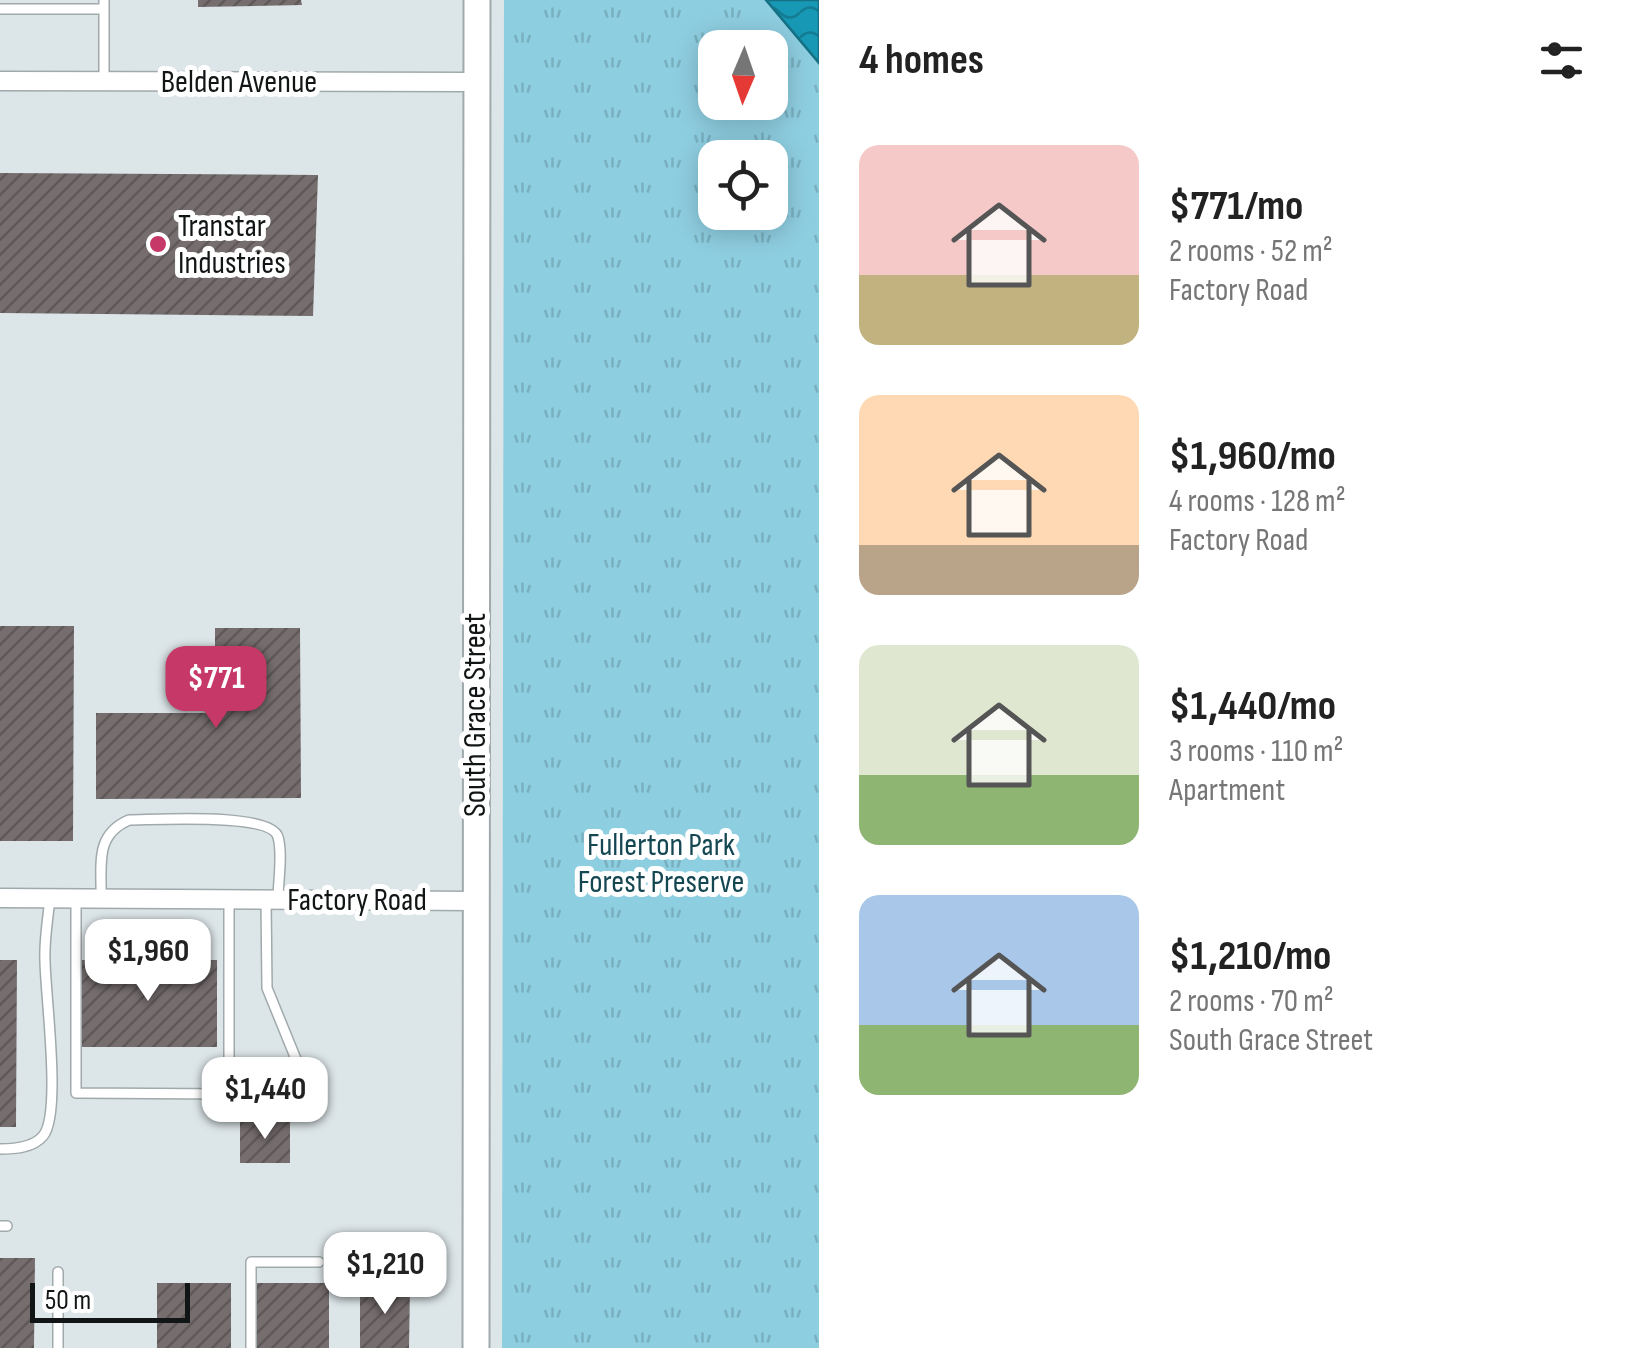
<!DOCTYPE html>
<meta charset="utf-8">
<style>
body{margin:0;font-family:"Sofia Sans Condensed",sans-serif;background:#f6f6f6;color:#222;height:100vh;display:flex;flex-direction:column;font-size:38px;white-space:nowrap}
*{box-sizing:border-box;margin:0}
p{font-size:32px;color:#767676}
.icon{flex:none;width:55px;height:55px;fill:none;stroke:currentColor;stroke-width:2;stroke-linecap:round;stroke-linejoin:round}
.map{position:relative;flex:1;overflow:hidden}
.sheet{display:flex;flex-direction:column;background:#fff;width:810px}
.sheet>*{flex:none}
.needle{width:65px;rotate:182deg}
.controls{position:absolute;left:698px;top:30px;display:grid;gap:20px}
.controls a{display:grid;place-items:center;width:90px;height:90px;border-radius:20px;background:#fff;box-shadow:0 5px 25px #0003;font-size:50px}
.scale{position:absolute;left:30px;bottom:25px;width:160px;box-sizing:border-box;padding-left:10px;border:5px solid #121516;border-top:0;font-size:28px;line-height:35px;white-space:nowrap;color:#121516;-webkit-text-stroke:8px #fff;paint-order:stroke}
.price{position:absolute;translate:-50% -85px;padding:0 22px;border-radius:20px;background:#fff;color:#222;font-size:32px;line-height:65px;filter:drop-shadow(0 2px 5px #0008)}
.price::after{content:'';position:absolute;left:50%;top:60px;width:30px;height:22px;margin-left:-15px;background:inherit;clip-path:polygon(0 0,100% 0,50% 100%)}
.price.active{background:#c53867;color:#fff}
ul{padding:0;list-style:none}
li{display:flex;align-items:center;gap:30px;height:250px;padding:0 40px}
li span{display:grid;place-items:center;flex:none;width:280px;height:200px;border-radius:20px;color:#555}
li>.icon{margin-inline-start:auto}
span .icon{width:120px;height:120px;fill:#fffc;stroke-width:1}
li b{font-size:42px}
h2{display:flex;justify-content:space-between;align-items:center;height:120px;padding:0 40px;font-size:42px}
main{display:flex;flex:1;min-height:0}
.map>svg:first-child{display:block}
.park{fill:url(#park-tufts);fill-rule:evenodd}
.water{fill:url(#water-waves);stroke:#167185;stroke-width:2.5}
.building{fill:url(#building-hatch)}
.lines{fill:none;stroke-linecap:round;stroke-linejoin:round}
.lane-casing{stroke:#a0a9ab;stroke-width:12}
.street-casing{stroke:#a0a9ab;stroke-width:21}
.secondary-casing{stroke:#a0a9ab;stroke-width:29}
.lane{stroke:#fff;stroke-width:9}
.street{stroke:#fff;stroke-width:18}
.secondary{stroke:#fff;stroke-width:25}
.poi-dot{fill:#c53867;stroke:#fff;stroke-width:4}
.labels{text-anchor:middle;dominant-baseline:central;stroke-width:10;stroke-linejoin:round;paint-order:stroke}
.street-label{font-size:32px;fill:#121516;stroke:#fff}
.poi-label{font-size:32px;fill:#121516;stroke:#fff;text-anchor:start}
.park-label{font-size:32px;fill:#154753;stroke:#fff}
</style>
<main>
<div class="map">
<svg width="819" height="1348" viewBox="0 0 819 1348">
<defs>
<pattern id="park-tufts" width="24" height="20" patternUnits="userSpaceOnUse" patternTransform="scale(2.5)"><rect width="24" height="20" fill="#8ecee1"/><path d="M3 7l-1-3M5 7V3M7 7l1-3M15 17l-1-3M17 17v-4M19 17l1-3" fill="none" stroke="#79b0c0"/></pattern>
<pattern id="water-waves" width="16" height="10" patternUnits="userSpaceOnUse" patternTransform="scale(2.5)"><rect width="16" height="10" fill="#1799b5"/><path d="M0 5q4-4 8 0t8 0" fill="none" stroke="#137c92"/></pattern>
<pattern id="building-hatch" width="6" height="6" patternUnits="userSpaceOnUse" patternTransform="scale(2.5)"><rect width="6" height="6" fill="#756d6e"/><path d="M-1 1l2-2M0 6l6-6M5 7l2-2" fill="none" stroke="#5f5859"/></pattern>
</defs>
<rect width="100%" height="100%" fill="#dce5e8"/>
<path class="park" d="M 504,0 L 819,0 L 819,1348 L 502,1348 ZM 715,48 L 770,48 L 770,102 L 715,102 ZM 715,158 L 770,158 L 770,212 L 715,212 Z"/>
<path class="water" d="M 766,0 L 819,0 L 819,63 Z"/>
<path class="building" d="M 198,0 L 301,0 L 302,5 L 198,7 Z
M 0,173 L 318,175 L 313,316 L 0,313 Z
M 0,626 L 74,626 L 73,841 L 0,841 Z
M 215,628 L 300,628 L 301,798 L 96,799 L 96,713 L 215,713 Z
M 0,960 L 17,960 L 16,1127 L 0,1127 Z
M 80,960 L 217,960 L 217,1047 L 79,1047 Z
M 240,1121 L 290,1121 L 290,1163 L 240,1163 Z
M 0,1258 L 35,1258 L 34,1348 L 0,1348 Z
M 157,1283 L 231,1283 L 231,1348 L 157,1348 Z
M 255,1283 L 329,1283 L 329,1348 L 255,1348 Z
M 360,1285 L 410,1286 L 409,1348 L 360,1348 Z"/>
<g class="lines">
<g class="lane-casing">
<path id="lane" d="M 104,0 L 104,82
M 0,9 L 104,9
M 76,899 L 76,1093 L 229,1094 L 229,899
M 101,899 C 102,865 94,835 129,820 C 155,820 271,812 278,837 C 283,855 278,881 278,900
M 229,1094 L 240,1086 L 288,1083 L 298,1064 L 267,988 L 266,900
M 0,1149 C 14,1149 33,1148 43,1136 C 62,1114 45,993 45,960 C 44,940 48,919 50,898
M 0,1226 L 7,1226
M 58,1272 L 58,1348
M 251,1348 L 251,1262 L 319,1262"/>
</g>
<g class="street-casing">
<path id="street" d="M 0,81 L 477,82
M 0,898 L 474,901"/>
</g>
<g class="secondary-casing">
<path id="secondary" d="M 476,1348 L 477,0"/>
</g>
<use href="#lane" class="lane"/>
<use href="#street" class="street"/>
<use href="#secondary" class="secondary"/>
</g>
<circle class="poi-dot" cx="158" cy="244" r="10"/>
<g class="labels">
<g class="street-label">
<text x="239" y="82">Belden Avenue</text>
<text transform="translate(475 715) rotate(-90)">South Grace Street</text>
<text x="357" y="900">Factory Road</text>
</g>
<g class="poi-label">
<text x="178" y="226">Transtar<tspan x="178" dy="37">Industries</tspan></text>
</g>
<g class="park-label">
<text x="661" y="845">Fullerton Park<tspan x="661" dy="37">Forest Preserve</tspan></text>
</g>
</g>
</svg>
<div class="controls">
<a><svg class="needle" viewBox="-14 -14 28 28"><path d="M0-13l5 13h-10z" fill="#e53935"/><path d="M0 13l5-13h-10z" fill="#767676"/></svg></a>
<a><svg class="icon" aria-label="locate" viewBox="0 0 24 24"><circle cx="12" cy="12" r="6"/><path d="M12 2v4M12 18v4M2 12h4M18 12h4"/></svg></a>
</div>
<div class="scale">50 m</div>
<b class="price active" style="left:216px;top:731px">$771</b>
<b class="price" style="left:148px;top:1004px">$1,960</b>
<b class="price" style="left:265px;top:1142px">$1,440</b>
<b class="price" style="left:385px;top:1317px">$1,210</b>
</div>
<section class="sheet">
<h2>4 homes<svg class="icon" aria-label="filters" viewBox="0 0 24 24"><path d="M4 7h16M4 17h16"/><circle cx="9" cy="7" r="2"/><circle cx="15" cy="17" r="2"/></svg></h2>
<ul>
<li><span style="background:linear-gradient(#f6c9c9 65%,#c2b280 0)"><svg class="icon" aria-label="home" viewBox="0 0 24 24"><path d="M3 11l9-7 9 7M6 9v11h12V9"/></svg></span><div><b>$771/mo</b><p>2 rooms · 52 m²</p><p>Factory Road</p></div></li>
<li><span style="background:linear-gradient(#ffd9b3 75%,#b9a48a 0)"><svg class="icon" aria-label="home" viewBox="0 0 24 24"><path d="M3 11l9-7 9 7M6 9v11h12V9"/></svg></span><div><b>$1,960/mo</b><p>4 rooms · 128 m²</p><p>Factory Road</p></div></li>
<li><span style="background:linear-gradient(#dfe7d0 65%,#8fb573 0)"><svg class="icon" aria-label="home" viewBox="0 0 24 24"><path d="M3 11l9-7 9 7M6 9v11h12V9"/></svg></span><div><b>$1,440/mo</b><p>3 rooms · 110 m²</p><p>Apartment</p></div></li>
<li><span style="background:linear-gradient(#a9c7e8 65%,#8fb573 0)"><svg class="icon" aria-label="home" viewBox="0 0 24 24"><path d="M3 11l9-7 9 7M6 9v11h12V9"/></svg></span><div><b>$1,210/mo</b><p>2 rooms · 70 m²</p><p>South Grace Street</p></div></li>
</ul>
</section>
</main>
